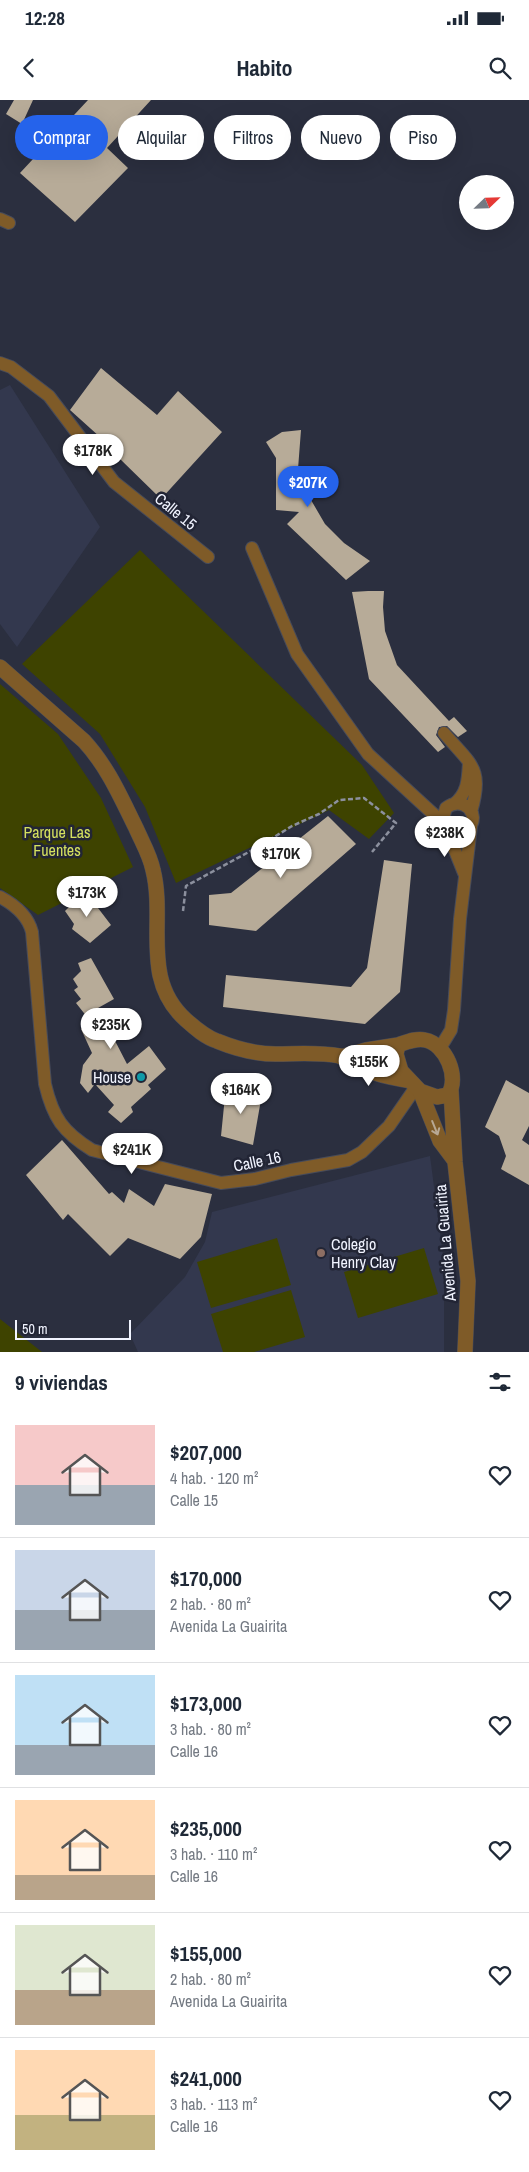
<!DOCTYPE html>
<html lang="es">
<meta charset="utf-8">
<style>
body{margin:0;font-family:"Archivo Narrow",sans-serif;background:#f6f6f7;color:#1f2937;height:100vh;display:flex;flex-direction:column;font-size:19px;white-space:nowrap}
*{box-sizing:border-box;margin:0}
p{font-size:16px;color:#747a83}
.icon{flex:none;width:28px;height:28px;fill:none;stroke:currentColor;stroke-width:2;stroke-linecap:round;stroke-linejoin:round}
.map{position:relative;height:1252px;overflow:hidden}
.side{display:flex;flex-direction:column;background:#fff;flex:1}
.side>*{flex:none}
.hud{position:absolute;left:15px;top:15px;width:500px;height:45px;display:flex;gap:10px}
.needle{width:32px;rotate:67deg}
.fabs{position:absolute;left:459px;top:75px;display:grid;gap:10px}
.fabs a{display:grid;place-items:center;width:55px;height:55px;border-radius:50%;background:#fff;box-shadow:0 5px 20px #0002;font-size:25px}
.scale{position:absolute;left:15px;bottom:12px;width:116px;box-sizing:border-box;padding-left:5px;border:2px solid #f1f4ff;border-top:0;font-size:14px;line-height:18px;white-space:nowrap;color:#f1f4ff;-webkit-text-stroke:4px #222535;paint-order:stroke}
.price{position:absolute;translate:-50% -42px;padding:0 11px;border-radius:18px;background:#fff;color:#222;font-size:16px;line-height:32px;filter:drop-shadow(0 1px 2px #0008)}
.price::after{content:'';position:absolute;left:50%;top:30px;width:15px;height:11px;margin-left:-8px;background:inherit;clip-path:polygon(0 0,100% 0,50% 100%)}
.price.selected{background:#2563eb;color:#fff}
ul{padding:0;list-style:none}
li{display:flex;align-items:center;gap:15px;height:125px;padding:0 15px}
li+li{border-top:1px solid #e0e1e3}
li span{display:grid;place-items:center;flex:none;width:140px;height:100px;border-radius:0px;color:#555}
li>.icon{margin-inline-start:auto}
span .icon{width:60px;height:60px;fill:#fffc;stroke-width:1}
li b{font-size:21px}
h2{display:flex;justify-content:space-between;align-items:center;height:60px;padding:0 15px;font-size:21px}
.pill{padding:0 18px;border-radius:22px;background:#fff;box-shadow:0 5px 20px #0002;font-size:18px;line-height:45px}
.pill.selected{background:#2563eb;color:#fff}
.status{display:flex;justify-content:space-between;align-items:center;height:35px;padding:0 25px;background:#fff;direction:ltr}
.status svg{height:14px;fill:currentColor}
header{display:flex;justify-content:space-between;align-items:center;height:65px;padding:0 15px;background:#fff;font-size:22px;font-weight:700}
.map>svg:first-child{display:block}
.built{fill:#33384e}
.green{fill:#3e4300}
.building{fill:#b7ab98}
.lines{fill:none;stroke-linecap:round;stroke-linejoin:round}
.minor-casing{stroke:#474b5a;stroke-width:14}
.tertiary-casing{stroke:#474b5a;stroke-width:16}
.path{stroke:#8c909e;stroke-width:2.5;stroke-dasharray:5 2.5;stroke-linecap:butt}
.minor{stroke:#7f5b28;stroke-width:12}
.tertiary{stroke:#7f5b28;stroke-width:15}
.oneway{stroke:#b8a894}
.culture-dot{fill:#0f9aa8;stroke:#222535;stroke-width:2}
.education-dot{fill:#8d6e63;stroke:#222535;stroke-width:2}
.labels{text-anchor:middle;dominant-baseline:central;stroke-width:5;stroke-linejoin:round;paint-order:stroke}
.street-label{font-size:16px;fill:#f1f4ff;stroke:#222535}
.park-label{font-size:16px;fill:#d4e05f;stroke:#222535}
.poi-label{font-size:16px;fill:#f1f4ff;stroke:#222535;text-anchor:end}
</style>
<div class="status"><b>12:28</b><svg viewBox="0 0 49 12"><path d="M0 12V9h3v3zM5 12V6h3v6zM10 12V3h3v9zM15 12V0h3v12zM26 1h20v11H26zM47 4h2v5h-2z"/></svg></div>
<header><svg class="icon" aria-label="back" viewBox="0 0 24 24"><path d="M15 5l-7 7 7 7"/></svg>Habito<svg class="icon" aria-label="search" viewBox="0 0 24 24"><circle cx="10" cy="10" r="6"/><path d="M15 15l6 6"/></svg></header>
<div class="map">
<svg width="529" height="1252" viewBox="0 0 529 1252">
<rect width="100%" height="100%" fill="#2b2f3f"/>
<path class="built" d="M 10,285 L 100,427 L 17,547 L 0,524 L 0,290 Z
M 430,1056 L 444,1164 L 444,1252 L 138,1252 L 130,1234 L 185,1177 L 205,1142 L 212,1112 Z"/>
<path class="green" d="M 140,450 L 362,665 L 394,713 L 369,739 L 329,710 L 176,783 L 145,707 L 100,634 L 22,564 Z
M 0,584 L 58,634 L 101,698 L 133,767 L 38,815 L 0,788 Z
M 277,1138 L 291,1185 L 211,1208 L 197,1162 Z
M 424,1148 L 438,1194 L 358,1218 L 344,1172 Z
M 291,1190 L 305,1237 L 254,1252 L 223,1252 L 211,1214 Z
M 0,1219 L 42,1252 L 0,1252 Z"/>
<path class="building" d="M 14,0 L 33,0 L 22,24 L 6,14 Z
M 88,0 L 151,0 L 107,48 L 128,68 L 75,122 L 20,73 Z
M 101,268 L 157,315 L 178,291 L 222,332 L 161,399 L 119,358 L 121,356 L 70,310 Z
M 301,330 L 298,369 L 311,400 L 325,424 L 344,443 L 370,461 L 346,480 L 287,424 L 299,412 L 276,410 L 276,358 L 266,342 L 282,332 Z
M 368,491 L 384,491 L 383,507 L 385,531 L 397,565 L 449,621 L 454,617 L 467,631 L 458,637 L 447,626 L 439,627 L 436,635 L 445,647 L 438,652 L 369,579 L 352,492 Z
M 328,716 L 356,744 L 256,831 L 209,825 L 209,795 L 231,793 Z
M 384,760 L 412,764 L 400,892 L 365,924 L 223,907 L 226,875 L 351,887 L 367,868 Z
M 85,791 L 111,825 L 90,843 L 72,829 L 74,824 L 65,811 Z
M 91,858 L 114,899 L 98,908 L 127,964 L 149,946 L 166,969 L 148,985 L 151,989 L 131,1007 L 133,1012 L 121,1023 L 108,1012 L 114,1005 L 95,984 L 88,993 L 80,983 L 83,965 L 92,953 L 81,929 L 91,922 L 76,903 L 81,899 L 74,890 L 78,887 L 73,879 L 81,871 L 78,863 Z
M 506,980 L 529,993 L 529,1026 L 522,1040 L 529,1045 L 529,1085 L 501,1069 L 506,1056 L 499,1036 L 485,1027 Z
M 226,986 L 262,994 L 253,1045 L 221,1036 Z
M 62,1040 L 109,1094 L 112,1092 L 124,1103 L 129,1089 L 154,1106 L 165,1084 L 212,1094 L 201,1137 L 180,1159 L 128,1138 L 110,1156 L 68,1114 L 63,1120 L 26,1075 Z"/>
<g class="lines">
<g class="minor-casing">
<path id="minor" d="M 0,119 L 9,123
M 0,263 L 11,267 L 49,296 L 114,382 L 208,457
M 252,448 L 297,554 L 368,654 L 442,722 C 455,754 489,717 464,705 C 457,702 451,704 446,708 L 442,722
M 444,633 C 471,665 484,668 471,712
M 454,704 C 468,693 468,679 469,662
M 447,731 L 464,773
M 0,797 C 15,805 28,816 32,832 L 45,984 C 53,1018 63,1032 92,1050 L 221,1083 L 255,1079 L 291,1070 L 348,1060 L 362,1052 L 389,1026 L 416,987
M 440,948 L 451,930 L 454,910 L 460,819 L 471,727"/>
</g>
<g class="tertiary-casing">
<path id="tertiary" d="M 0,567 L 84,641 C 108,667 121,698 136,728 C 142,742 150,755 153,770 C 166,822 140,879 186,920 C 195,928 205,937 217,941 C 234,948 257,954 276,954 C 297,954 318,952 340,956 C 350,959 360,967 370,971 C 383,977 397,978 410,981
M 341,957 L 366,950 L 398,945
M 451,990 L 455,1062 L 468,1181 L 465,1252
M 420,991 L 437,997 L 448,995 C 460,978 446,944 425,940 C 416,938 407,942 398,945 L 396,954 L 401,971 L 420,991 L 440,1041 L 455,1061"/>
</g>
<path class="path" d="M 183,811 L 186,786 L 258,747 L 292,726 L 319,714 L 339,700 L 364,698 L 396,723 L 372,752"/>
<use href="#minor" class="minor"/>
<use href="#tertiary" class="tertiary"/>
</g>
<defs><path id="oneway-shaft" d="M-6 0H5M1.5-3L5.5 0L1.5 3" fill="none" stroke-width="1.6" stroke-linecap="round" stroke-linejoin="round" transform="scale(1.25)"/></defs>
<use class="oneway" href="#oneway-shaft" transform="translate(435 1028) rotate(68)"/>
<circle class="culture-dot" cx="141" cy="977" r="5"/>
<circle class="education-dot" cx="321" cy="1153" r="5"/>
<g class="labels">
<g class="street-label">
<text transform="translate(176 411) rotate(39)">Calle 15</text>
<text transform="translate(257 1061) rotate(-12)">Calle 16</text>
<text transform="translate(445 1143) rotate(-95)">Avenida La Guairita</text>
</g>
<g class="park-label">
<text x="57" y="732">Parque Las<tspan x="57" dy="18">Fuentes</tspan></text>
</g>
<g class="poi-label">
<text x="131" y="977">House</text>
<text x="331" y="1144" text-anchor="start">Colegio<tspan x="331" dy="18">Henry Clay</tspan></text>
</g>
</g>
</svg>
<div class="fabs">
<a><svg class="needle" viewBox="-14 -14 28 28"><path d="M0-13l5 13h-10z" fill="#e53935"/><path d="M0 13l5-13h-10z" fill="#747a83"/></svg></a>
</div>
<div class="scale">50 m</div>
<b class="price" style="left:93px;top:376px">$178K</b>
<b class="price selected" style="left:308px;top:408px">$207K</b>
<b class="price" style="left:445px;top:758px">$238K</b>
<b class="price" style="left:281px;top:779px">$170K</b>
<b class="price" style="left:87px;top:818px">$173K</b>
<b class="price" style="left:111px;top:950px">$235K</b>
<b class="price" style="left:369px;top:987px">$155K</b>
<b class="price" style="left:241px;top:1015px">$164K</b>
<b class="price" style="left:132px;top:1075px">$241K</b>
<div class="hud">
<a class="pill selected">Comprar</a>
<a class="pill">Alquilar</a>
<a class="pill">Filtros</a>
<a class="pill">Nuevo</a>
<a class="pill">Piso</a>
</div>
</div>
<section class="side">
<h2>9 viviendas<svg class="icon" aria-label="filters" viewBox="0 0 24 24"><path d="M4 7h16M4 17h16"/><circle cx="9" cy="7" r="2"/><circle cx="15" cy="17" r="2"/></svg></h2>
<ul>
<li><span style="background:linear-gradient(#f6c9c9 60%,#9aa5b1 0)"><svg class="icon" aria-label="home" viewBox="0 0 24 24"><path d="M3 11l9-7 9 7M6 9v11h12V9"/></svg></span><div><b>$207,000</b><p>4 hab. · 120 m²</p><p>Calle 15</p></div><svg class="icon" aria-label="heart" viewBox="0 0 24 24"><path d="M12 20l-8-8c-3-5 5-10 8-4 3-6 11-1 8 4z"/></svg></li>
<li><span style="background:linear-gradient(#c9d6e8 60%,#9aa5b1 0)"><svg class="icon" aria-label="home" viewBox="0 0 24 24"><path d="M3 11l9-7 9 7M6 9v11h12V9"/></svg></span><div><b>$170,000</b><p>2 hab. · 80 m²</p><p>Avenida La Guairita</p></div><svg class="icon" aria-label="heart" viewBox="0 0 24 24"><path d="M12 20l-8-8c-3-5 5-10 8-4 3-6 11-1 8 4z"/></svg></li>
<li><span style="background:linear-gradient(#bfe0f5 70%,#9aa5b1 0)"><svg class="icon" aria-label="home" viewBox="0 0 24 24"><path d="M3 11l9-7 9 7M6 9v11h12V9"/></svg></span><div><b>$173,000</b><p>3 hab. · 80 m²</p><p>Calle 16</p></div><svg class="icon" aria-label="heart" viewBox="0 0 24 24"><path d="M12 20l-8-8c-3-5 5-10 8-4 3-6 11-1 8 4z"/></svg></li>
<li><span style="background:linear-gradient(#ffd9b3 75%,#b9a48a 0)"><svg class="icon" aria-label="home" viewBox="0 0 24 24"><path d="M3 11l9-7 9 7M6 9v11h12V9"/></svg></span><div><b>$235,000</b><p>3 hab. · 110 m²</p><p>Calle 16</p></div><svg class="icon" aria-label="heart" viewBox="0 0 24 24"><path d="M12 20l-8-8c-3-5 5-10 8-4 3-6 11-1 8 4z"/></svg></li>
<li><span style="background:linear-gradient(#dfe7d0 65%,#b9a48a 0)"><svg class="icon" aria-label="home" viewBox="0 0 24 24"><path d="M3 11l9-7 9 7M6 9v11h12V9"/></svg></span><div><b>$155,000</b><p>2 hab. · 80 m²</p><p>Avenida La Guairita</p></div><svg class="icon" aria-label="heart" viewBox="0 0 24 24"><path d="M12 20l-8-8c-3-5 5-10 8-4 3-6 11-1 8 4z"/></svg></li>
<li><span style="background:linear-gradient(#ffd9b3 65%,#c2b280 0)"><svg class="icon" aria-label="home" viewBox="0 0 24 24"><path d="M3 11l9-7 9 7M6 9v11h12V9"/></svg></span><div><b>$241,000</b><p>3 hab. · 113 m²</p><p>Calle 16</p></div><svg class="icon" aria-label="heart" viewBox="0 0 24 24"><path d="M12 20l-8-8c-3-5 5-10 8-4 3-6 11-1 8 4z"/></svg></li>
</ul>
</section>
